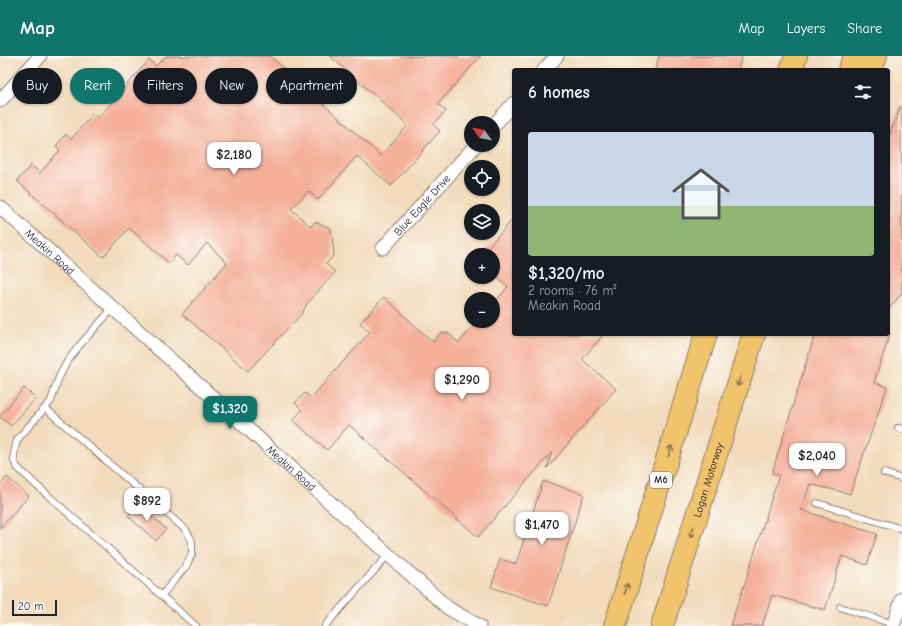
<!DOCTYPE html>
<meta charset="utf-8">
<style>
body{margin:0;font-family:"Comic Neue",sans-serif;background:#242831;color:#f1f3f6;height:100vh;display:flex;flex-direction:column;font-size:15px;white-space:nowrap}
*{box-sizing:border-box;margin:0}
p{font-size:13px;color:#9ea1a6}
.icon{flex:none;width:22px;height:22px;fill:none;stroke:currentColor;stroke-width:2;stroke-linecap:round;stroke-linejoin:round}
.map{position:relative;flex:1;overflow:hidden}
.panel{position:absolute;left:512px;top:12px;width:378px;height:268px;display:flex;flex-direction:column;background:#171b24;border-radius:4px;box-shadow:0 1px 3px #0004}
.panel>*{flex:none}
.hud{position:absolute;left:12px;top:12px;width:380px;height:36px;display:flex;gap:8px}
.needle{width:26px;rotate:303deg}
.buttons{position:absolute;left:464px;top:60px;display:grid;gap:8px}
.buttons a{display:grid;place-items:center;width:36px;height:36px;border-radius:50%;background:#171b24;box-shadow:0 1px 3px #0004;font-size:20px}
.scale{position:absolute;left:12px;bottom:10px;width:45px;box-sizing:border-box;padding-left:4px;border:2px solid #22223b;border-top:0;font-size:11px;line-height:14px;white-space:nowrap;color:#22223b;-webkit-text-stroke:3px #fdfcf7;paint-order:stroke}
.price{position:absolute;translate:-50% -34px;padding:0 9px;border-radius:8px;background:#fff;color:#222;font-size:13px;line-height:26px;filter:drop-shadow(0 1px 2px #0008)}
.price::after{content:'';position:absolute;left:50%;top:24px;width:12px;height:9px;margin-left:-6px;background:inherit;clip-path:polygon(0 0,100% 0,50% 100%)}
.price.current{background:#0f766e;color:#fff}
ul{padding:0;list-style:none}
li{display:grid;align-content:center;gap:8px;height:212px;padding:0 16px}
li span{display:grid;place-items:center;height:124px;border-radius:4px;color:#555}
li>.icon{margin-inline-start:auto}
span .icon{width:72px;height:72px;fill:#fffc;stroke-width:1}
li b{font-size:17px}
h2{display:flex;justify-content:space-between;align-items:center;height:48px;padding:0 16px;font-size:17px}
.chip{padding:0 14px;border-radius:18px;background:#171b24;box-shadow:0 1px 3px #0004;font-size:14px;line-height:36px}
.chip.current{background:#0f766e;color:#fff}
header{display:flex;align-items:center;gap:24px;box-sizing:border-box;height:56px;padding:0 20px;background:#0f766e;color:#fff}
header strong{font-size:19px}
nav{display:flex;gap:22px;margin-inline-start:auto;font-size:14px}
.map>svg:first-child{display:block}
.building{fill:#f4b099}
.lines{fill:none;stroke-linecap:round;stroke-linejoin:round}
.lane-casing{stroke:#8a7e7a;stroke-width:8}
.street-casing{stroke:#8a7e7a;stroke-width:15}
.highway-casing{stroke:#8a7e7a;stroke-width:24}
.lane{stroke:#fff;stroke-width:6}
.street{stroke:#fff;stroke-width:13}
.highway{stroke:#f1c36a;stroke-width:22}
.oneway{stroke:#8a7252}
.labels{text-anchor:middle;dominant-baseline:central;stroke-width:4;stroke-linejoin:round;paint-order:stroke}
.shield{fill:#fdfcf7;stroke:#646373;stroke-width:1}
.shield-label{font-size:10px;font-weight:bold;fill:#22223b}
.street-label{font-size:11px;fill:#22223b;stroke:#fdfcf7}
</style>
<header>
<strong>Map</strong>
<nav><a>Map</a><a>Layers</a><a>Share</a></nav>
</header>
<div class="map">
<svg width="902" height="570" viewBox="0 0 902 570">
<rect width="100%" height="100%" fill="#fdfcf7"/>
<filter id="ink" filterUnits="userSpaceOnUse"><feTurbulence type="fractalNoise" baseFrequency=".025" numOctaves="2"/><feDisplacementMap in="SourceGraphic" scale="8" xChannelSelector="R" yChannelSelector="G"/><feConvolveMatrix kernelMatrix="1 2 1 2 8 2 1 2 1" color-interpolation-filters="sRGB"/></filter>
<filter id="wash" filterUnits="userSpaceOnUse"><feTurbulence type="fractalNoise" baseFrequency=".012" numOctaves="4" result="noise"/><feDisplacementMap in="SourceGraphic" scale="16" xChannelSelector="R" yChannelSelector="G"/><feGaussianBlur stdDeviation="0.9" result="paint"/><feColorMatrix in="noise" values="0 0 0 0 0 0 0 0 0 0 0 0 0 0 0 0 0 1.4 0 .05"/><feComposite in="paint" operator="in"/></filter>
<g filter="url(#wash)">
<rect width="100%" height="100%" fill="#f2daba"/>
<g id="blocks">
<path class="building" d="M 166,0 L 270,0 L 381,100 L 408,69 L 330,0 L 481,0 L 438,48 L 446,55 L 433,69 L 440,75 L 391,130 L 357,100 L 318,144 L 308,135 L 291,153 L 311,171 L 315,166 L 331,172 L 334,199 L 326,208 L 335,216 L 307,248 L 301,259 L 290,270 L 248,315 L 182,258 L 227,207 L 207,187 L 188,209 L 176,199 L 169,207 L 129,172 L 103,201 L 17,125 L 31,109 L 40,117 L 60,94 L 56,90 L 66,78 L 71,83 L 93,58 L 98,62 L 149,4 L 156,10 Z
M 659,0 L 742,0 L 738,14 L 655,14 Z
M 901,49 L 902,237 L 888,254 L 888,83 Z
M 514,162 L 514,278 L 604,278 L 582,303 L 616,333 L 547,412 L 552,396 L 478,481 L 349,369 L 327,394 L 293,364 L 302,354 L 295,347 L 305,337 L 311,342 L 370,276 L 360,267 L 384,241 L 433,286 L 441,277 L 448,277 L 459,287 L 478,265 L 493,265 L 493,248 L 508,231 L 495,220 L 499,215 L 493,211 L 493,199 L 481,199 Z
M 815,278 L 890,278 L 874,326 L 887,331 L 850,438 L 810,428 L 801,454 L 877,478 L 867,509 L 842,500 L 825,554 L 772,539 L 762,570 L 730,570 L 744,530 L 779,419 L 772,417 Z
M 24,332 L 36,342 L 11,370 L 0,361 L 0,360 Z
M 7,421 L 29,440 L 0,472 L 0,429 Z
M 543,425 L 584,438 L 548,550 L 491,531 L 500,503 L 516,508 Z
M 138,448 L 166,473 L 156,485 L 128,460 Z"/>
</g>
</g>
<g filter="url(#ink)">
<use href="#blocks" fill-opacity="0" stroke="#8a7e7a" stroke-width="1"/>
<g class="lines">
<g class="lane-casing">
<path id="lane" d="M 113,252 L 78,291 L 67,306 L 59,321 L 51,345 L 17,384 L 14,398 L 14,405 L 17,411 L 35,428 L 196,570
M 45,352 L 186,474 L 192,485 L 192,498 L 186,510 L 162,539
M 898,372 L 902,373
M 884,417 L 902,423
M 817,447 L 902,473
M 840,551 L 893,568
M 325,570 L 388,499"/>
</g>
<g class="street-casing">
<g id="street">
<path d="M 544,14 L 557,0"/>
<path d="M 0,45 L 40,0"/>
<path d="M 493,70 L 514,47"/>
<path id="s1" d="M 0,151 L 448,552 L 479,570"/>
<path id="s2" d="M 383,192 L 476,89"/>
<path d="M 893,570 L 902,543"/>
</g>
</g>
<g class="highway-casing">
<g id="highway">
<path d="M 791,14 L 796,0"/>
<path d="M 849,14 L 855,0"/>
<path d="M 870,14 L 876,0"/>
<path d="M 615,570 L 706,278"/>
<path id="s3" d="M 662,570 L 754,278"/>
</g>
</g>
<use href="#lane" class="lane"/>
<use href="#street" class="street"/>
<use href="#highway" class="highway"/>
</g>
<defs><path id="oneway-shaft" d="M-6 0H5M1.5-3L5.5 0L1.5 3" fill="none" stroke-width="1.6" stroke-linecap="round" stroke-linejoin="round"/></defs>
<g class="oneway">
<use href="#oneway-shaft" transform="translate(739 325) rotate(107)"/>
<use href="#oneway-shaft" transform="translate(670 395) rotate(-73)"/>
<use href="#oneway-shaft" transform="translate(692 476) rotate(108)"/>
<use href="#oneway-shaft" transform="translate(626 533) rotate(-73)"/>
</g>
</g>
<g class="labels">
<rect class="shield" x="650" y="416" width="22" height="16" rx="3"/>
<g class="shield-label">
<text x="661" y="424">M6</text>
</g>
<g class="street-label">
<text stroke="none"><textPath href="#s2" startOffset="58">Blue Eagle Drive</textPath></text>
<text stroke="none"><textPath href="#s1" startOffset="67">Meakin Road</textPath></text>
<text stroke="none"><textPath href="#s1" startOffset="391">Meakin Road</textPath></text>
<text stroke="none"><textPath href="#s3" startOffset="153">Logan Motorway</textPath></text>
</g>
</g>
</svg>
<div class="buttons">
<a><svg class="needle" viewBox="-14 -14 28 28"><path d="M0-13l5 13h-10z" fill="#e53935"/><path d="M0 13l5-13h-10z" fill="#9ea1a6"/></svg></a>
<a><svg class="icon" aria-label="locate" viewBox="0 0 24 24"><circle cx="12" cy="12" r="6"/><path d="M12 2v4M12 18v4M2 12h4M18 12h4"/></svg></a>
<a><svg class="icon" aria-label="layers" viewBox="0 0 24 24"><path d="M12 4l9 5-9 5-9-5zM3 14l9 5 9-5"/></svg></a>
<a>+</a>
<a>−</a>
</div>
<div class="scale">20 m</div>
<b class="price" style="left:234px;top:120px">$2,180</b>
<b class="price" style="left:462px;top:345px">$1,290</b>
<b class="price current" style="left:230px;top:374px">$1,320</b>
<b class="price" style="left:817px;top:421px">$2,040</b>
<b class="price" style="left:147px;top:466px">$892</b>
<b class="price" style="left:542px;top:490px">$1,470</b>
<div class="hud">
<a class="chip">Buy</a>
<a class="chip current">Rent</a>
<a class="chip">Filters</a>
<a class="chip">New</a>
<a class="chip">Apartment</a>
</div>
<section class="panel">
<h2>6 homes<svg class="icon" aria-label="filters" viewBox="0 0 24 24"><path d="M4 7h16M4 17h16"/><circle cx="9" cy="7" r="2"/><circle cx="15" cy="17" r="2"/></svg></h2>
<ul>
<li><span style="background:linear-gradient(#c9d6e8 60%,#8fb573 0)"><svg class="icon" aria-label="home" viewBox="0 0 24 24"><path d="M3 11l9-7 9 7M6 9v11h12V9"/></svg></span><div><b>$1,320/mo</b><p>2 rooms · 76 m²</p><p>Meakin Road</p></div></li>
</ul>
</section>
</div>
